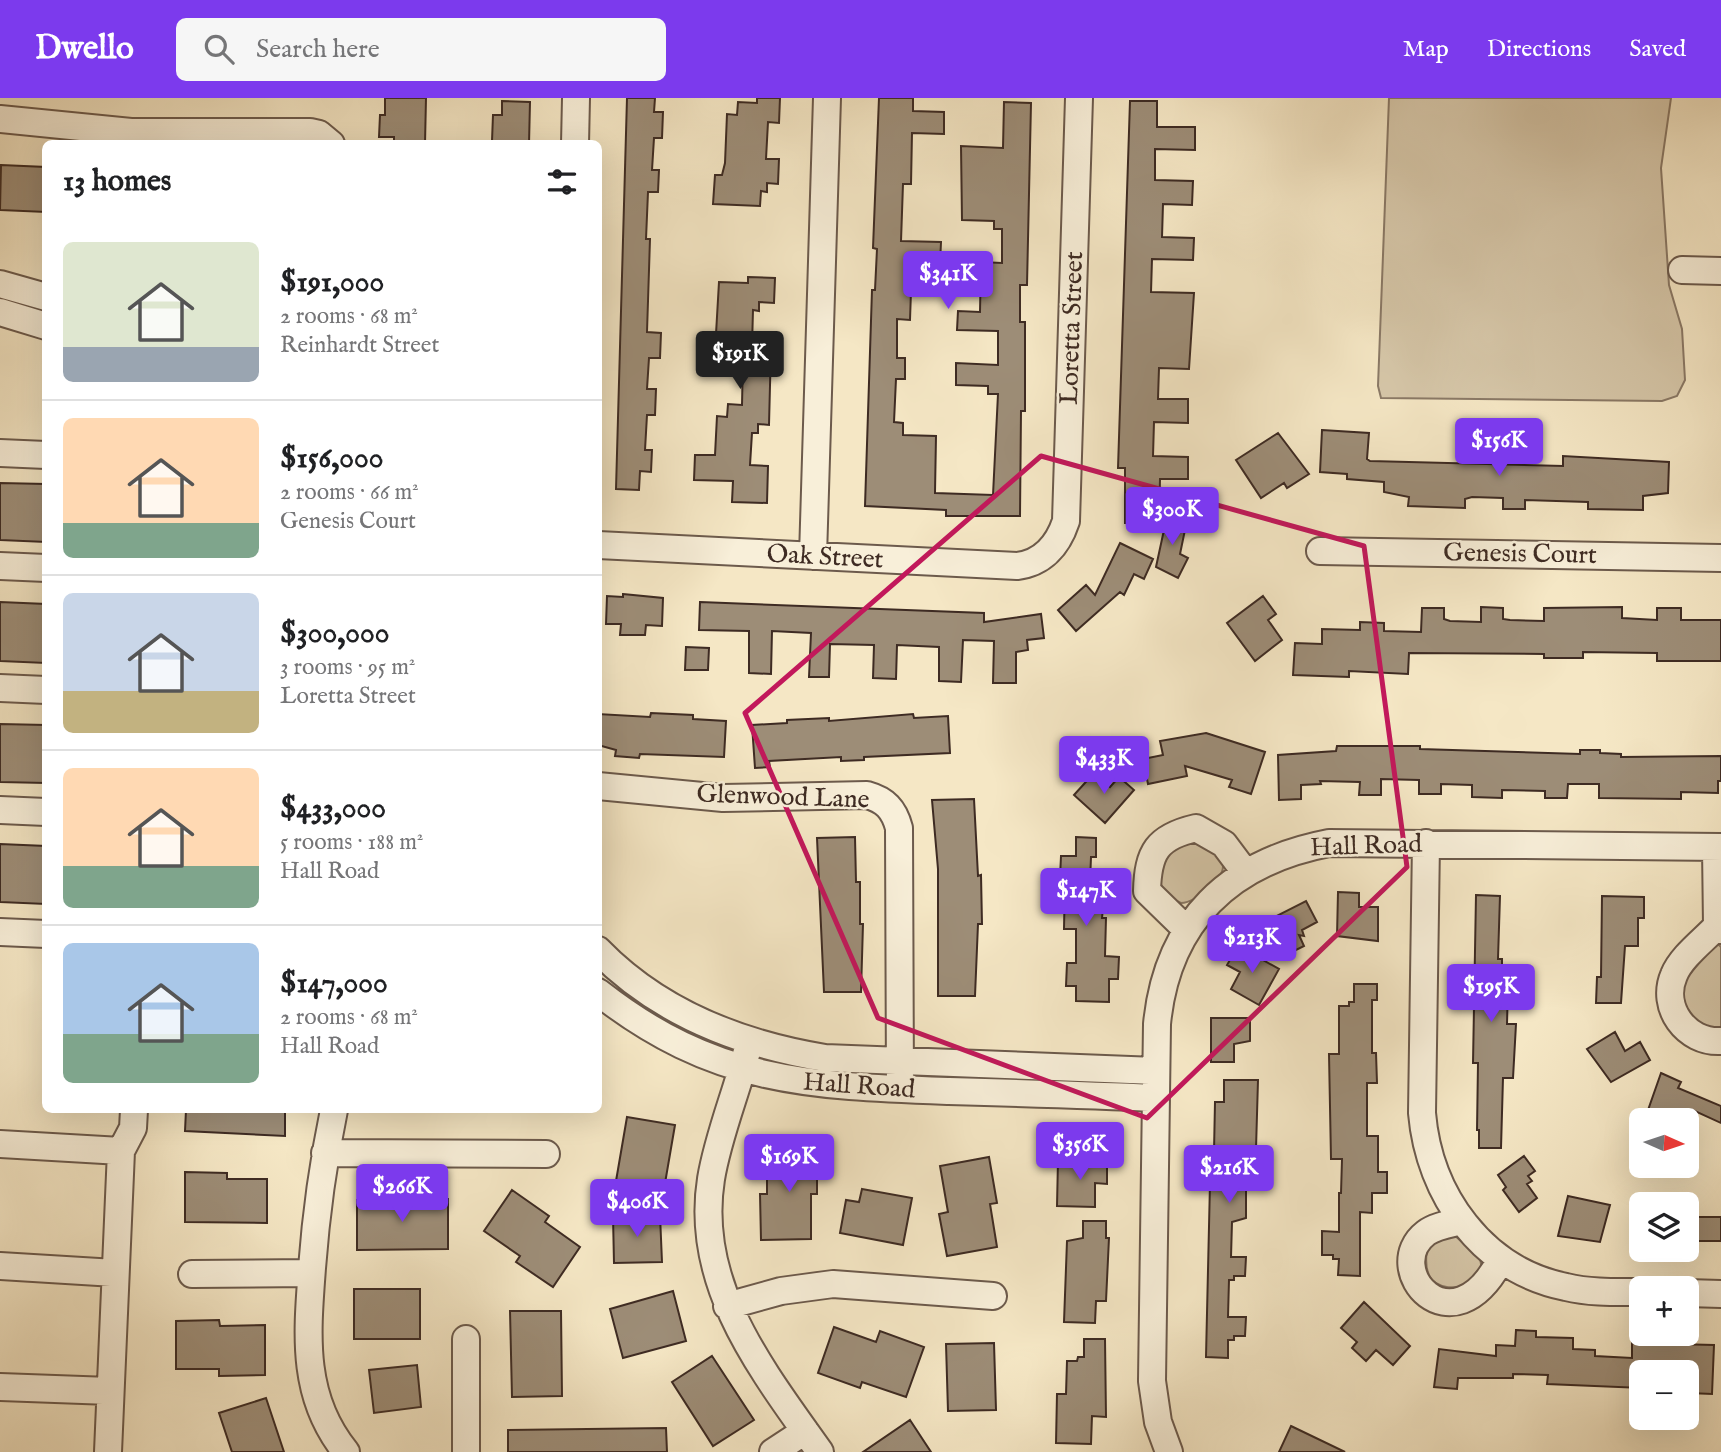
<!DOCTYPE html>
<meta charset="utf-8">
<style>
body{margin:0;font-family:"IM FELL English",serif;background:#f6f6f6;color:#202124;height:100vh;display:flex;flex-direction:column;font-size:26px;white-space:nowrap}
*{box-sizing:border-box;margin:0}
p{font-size:23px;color:#757577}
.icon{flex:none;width:38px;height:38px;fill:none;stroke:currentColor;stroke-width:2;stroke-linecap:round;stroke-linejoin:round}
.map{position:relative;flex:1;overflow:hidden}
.panel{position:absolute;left:42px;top:42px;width:560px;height:973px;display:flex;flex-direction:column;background:#fff;border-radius:10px;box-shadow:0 7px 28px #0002}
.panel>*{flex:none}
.needle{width:46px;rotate:93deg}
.fabs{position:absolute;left:1629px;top:1010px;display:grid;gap:14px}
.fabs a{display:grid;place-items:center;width:70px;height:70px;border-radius:10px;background:#fff;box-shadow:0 7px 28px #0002;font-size:35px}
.price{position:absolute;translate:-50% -60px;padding:0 16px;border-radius:7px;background:#7c3aed;color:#fff;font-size:23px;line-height:46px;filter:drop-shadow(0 2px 4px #0008)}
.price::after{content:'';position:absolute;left:50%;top:42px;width:21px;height:16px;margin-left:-10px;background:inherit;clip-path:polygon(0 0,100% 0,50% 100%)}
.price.on{background:#222;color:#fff}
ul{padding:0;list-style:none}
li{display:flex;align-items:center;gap:21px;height:175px;padding:0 21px}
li+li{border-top:2px solid #e0e0e0}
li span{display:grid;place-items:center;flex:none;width:196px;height:140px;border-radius:10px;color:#555}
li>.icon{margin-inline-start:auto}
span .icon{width:84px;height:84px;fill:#fffc;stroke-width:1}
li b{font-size:30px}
h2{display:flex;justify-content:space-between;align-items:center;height:84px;padding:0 21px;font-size:30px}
header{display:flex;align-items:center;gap:42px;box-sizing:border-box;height:98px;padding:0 35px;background:#7c3aed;color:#fff}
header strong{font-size:33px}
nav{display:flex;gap:38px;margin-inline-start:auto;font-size:24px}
.search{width:490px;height:63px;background:#f6f6f6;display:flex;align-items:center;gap:18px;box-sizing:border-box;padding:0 24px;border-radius:10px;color:#757577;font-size:26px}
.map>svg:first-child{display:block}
.green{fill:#d6c7a9;stroke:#8a7966;stroke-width:2}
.building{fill:#9d8d77;stroke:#3e2b23;stroke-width:2}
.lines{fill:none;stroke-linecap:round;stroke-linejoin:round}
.minor-casing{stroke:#6c5a4c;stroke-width:30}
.minor{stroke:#f8efd9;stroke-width:26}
.marked{fill:none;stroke:#c2185b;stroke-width:5;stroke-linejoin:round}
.labels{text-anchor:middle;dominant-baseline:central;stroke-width:5;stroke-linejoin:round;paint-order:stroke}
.street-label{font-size:26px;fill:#3e2b23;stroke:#f8efd9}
</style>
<header>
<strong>Dwello</strong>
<div class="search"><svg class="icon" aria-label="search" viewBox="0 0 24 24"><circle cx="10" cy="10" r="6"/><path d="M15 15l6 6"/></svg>Search here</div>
<nav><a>Map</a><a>Directions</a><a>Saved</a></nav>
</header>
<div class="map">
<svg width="1721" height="1354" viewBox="0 0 1721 1354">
<rect width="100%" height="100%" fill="#f5e7c5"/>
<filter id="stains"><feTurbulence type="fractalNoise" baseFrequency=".00286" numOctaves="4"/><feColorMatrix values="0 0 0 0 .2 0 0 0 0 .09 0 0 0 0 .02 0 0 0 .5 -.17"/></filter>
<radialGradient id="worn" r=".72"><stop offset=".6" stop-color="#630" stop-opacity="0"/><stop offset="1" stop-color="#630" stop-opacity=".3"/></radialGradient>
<path class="green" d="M 1389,0 L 1671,0 L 1661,70 L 1669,187 L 1682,231 L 1685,282 L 1677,298 L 1662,303 L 1381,300 L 1378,288 Z
M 1190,741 C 1199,746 1214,752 1220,759 C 1234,777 1196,805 1181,805 C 1156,794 1156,776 1164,753 Z
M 1718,846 L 1721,849 L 1721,931 C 1696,932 1674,903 1687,880 C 1694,867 1708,856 1718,846 Z
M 1453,1136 L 1480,1160 L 1482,1172 L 1473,1188 C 1431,1195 1420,1180 1429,1140 Z"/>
<path class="building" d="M 385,0 L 426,0 L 425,46 L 394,46 L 394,39 L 379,39 L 380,17 L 385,17 Z
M 627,0 L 655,0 L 654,14 L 663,14 L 662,40 L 654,40 L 652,72 L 659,72 L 658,94 L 648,94 L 646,141 L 650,141 L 647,234 L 661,235 L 660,260 L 649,260 L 647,291 L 656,291 L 655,317 L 647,317 L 645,352 L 652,352 L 651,374 L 640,373 L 639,392 L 616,391 Z
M 757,0 L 780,0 L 779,25 L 768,24 L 766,61 L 779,61 L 778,86 L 767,85 L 767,94 L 761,93 L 760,108 L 713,106 L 715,77 L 722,77 L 725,65 L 727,16 L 737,17 L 738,4 L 757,5 Z
M 879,0 L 913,0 L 913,13 L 944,14 L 944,36 L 912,35 L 911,86 L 903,86 L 901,143 L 941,144 L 940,166 L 912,165 L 910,222 L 897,221 L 897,260 L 905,260 L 905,281 L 896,281 L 894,324 L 903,325 L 903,337 L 936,338 L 935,395 L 993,397 L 998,296 L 988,296 L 988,288 L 956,287 L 956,265 L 998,267 L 998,233 L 957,232 L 958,213 L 980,214 L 981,164 L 1002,165 L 1002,131 L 994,131 L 994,123 L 962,122 L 961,48 L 1003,50 L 1004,4 L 1031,5 L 1027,187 L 1020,187 L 1020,224 L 1025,224 L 1025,313 L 1021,313 L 1020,418 L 946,418 L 946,412 L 865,408 L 872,192 L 875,192 L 877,151 L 873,150 Z
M 502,3 L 530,4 L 529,46 L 492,43 L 493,17 L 502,17 Z
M 1130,3 L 1157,3 L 1157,29 L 1195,29 L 1195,52 L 1155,51 L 1155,82 L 1193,83 L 1192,107 L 1163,106 L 1162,139 L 1194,140 L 1193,162 L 1152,161 L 1151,194 L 1194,195 L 1189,271 L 1159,270 L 1158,301 L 1188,301 L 1188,325 L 1154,324 L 1153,358 L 1188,359 L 1188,381 L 1160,381 L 1159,426 L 1125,425 L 1125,370 L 1118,370 Z
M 1,67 L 46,69 L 46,114 L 0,112 Z
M 748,179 L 775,180 L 774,205 L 759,204 L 759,213 L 753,212 L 752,248 L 771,248 L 769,327 L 758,326 L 758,335 L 752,335 L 750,367 L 768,368 L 767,405 L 732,404 L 733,383 L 694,382 L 695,357 L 715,357 L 717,318 L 727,319 L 728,306 L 742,307 L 743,260 L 698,258 L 700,235 L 716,236 L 719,184 L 748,185 Z
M 1322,332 L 1369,335 L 1367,361 L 1370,363 L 1563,368 L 1563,358 L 1669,364 L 1668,395 L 1643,398 L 1643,412 L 1588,411 L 1588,404 L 1525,402 L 1525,411 L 1503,411 L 1503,400 L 1472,399 L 1465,401 L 1465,410 L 1408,408 L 1409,399 L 1384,394 L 1384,384 L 1347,381 L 1347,376 L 1320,374 Z
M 1278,335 L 1309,376 L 1287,390 L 1284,385 L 1261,400 L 1236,362 Z
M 0,385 L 46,386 L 46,444 L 0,442 Z
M 1167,418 L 1187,422 L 1180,456 L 1188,460 L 1178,480 L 1156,469 Z
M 1120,445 L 1153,461 L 1144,481 L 1134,476 L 1124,497 L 1120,494 L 1076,533 L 1058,512 L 1086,487 L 1095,497 Z
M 623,496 L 663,500 L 662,528 L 646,527 L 645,537 L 620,537 L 621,526 L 606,526 L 607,498 L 623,499 Z
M 1263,498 L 1276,516 L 1268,522 L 1282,542 L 1255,563 L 1227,525 Z
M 0,504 L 46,506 L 46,565 L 0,563 Z
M 700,504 L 984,515 L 984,524 L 1041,516 L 1044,540 L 1027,542 L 1028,552 L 1016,554 L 1016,585 L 993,585 L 994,543 L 963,542 L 961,584 L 939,583 L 939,549 L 897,547 L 896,581 L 873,580 L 874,547 L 830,546 L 829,579 L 809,579 L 811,535 L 772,533 L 771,576 L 749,575 L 749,533 L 699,532 Z
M 1481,509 L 1503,510 L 1503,521 L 1510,522 L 1544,523 L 1544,510 L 1622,509 L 1622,520 L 1657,522 L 1657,510 L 1681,510 L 1681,522 L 1721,522 L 1721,563 L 1657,563 L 1657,555 L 1583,554 L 1583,560 L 1544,560 L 1544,556 L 1409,555 L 1408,576 L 1349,573 L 1349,579 L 1293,577 L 1295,545 L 1322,546 L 1322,531 L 1360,532 L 1360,524 L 1384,525 L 1384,533 L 1421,534 L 1422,510 L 1444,510 L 1444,521 L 1450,523 L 1481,524 Z
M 686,549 L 709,550 L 708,572 L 685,572 Z
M 651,615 L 693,617 L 693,621 L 726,623 L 724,659 L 640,656 L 639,660 L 615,658 L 616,652 L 598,647 L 598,616 L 650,619 Z
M 913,616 L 914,620 L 948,618 L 950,655 L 864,659 L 864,662 L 841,663 L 841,659 L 769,663 L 770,669 L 755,670 L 752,627 L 787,625 L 787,622 L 829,620 L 829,623 Z
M 0,626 L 46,627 L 46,685 L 0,684 Z
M 1206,635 L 1265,654 L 1251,696 L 1229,689 L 1232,682 L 1185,668 L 1187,678 L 1148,686 L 1143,661 L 1163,657 L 1160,643 Z
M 1337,648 L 1420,648 L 1420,651 L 1580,656 L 1580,652 L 1600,652 L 1600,655 L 1621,656 L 1621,659 L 1721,658 L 1721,683 L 1718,683 L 1718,695 L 1681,694 L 1681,701 L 1599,700 L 1599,686 L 1568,686 L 1567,700 L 1545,700 L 1545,693 L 1502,692 L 1502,700 L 1472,699 L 1472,687 L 1441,686 L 1441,696 L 1419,696 L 1419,682 L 1381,681 L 1381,697 L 1359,697 L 1360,684 L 1320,683 L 1321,686 L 1301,687 L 1301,701 L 1279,702 L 1278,657 L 1336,653 Z
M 1094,675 L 1110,689 L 1119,679 L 1134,692 L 1105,725 L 1074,697 Z
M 974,701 L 978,778 L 981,777 L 982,826 L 978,826 L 975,898 L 938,898 L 938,771 L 932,702 Z
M 855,739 L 856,784 L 860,784 L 860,826 L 863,826 L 861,894 L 824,894 L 817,740 Z
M 1076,739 L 1096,740 L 1096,759 L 1091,759 L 1089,810 L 1103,810 L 1102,820 L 1106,820 L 1105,858 L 1119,859 L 1118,881 L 1109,881 L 1109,904 L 1076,903 L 1076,888 L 1066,888 L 1067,865 L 1076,865 L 1076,831 L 1064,831 L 1065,780 L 1060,780 L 1061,758 L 1076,758 Z
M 0,746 L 46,748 L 46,806 L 0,804 Z
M 1338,794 L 1359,795 L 1359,809 L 1378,809 L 1378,843 L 1337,838 Z
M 1476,797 L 1500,798 L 1498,861 L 1502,861 L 1502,886 L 1508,886 L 1507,926 L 1516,926 L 1513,980 L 1503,980 L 1501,1050 L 1479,1050 L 1479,1032 L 1477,1032 L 1478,965 L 1473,965 Z
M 1602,798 L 1644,799 L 1644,820 L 1638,820 L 1638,848 L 1625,848 L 1621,905 L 1596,905 L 1597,879 L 1601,879 Z
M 1306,803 L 1317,824 L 1302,832 L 1304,838 L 1299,837 L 1304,848 L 1282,859 L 1265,824 Z
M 1238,848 L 1279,871 L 1259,907 L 1231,891 L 1240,874 L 1227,867 Z
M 1354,886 L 1377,886 L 1377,902 L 1372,902 L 1372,955 L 1376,955 L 1377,985 L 1367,985 L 1367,1038 L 1378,1038 L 1378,1074 L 1387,1074 L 1387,1095 L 1372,1095 L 1372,1115 L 1360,1114 L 1360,1178 L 1338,1177 L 1339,1161 L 1333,1161 L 1333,1157 L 1322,1157 L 1322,1133 L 1339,1134 L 1339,1095 L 1341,1095 L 1342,1061 L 1331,1061 L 1329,956 L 1339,956 L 1339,908 L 1349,908 L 1349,904 L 1354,904 Z
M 1211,920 L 1250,920 L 1250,943 L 1234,946 L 1234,964 L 1211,964 Z
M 1615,934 L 1625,953 L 1640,944 L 1650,962 L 1611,984 L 1587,951 Z
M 1661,975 L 1681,984 L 1678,990 L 1721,1008 L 1721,1025 L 1695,1013 L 1691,1022 L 1663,1022 L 1647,1015 Z
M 1224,982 L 1258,982 L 1255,1085 L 1246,1085 L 1246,1120 L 1232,1124 L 1231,1159 L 1246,1159 L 1245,1178 L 1234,1178 L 1234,1182 L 1229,1182 L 1228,1219 L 1246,1219 L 1245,1238 L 1234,1238 L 1234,1242 L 1228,1242 L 1228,1260 L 1206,1259 L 1210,1085 L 1207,1085 L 1208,1054 L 1214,1054 L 1215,1004 L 1224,1004 Z
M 186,1012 L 285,1012 L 285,1038 L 185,1033 Z
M 627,1019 L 675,1027 L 664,1091 L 616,1083 Z
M 767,1051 L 817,1051 L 817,1096 L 811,1096 L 811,1141 L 761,1142 L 760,1096 L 767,1096 Z
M 1524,1058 L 1535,1073 L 1528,1078 L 1532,1083 L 1527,1086 L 1537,1100 L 1519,1114 L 1503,1092 L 1506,1089 L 1498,1077 Z
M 989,1059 L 997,1105 L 990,1106 L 997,1149 L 947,1158 L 939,1116 L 948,1114 L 940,1068 Z
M 1058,1062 L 1107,1063 L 1107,1086 L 1095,1085 L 1095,1109 L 1057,1108 Z
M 185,1074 L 227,1075 L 227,1081 L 267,1081 L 267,1125 L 185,1124 Z
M 862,1091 L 912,1100 L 903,1147 L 840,1135 L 846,1102 L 859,1104 Z
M 512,1092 L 549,1118 L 545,1124 L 580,1149 L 553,1189 L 516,1164 L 520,1158 L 484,1133 Z
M 1568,1098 L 1610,1107 L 1600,1144 L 1558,1138 Z
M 448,1101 L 448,1151 L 357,1152 L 357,1102 Z
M 660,1117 L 662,1164 L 614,1165 L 613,1118 Z
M 1696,1119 L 1721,1119 L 1721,1143 L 1695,1143 Z
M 1083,1123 L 1106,1123 L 1106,1140 L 1109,1140 L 1106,1203 L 1096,1203 L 1095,1225 L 1064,1224 L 1067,1143 L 1083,1140 Z
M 354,1191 L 420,1191 L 420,1241 L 354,1241 Z
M 673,1193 L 686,1243 L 623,1260 L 610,1211 Z
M 1364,1204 L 1410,1248 L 1393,1267 L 1376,1252 L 1366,1263 L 1352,1250 L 1357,1244 L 1341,1230 Z
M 510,1213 L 561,1213 L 562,1298 L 512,1299 Z
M 219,1222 L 220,1228 L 265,1227 L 265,1277 L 219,1278 L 219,1271 L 176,1271 L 176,1223 Z
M 834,1229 L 876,1244 L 880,1233 L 924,1249 L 906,1299 L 862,1284 L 860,1290 L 818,1275 Z
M 1516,1232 L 1536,1233 L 1536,1239 L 1573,1240 L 1573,1251 L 1595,1252 L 1595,1258 L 1632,1260 L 1632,1245 L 1714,1247 L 1712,1296 L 1689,1295 L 1687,1274 L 1642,1274 L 1642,1290 L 1547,1286 L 1548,1277 L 1513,1276 L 1513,1280 L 1458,1280 L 1457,1291 L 1434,1289 L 1439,1251 L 1496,1258 L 1496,1247 L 1515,1248 Z
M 1084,1241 L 1105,1241 L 1106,1319 L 1092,1318 L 1091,1346 L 1056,1345 L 1057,1296 L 1066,1296 L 1067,1263 L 1077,1263 L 1078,1259 L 1084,1259 Z
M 994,1245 L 996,1312 L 948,1313 L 946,1246 Z
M 712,1258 L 754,1322 L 713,1348 L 672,1284 Z
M 417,1267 L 421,1309 L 374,1315 L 369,1272 Z
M 266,1300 L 284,1354 L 232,1354 L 219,1315 Z
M 910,1322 L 931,1354 L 863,1354 Z
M 1291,1328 L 1345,1354 L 1279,1354 Z
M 666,1330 L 667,1354 L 508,1354 L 508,1332 Z"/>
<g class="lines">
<g class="minor-casing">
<path id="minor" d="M 0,21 L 131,34 L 310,34 L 319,36 L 331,46
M 575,46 L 576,0
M 1682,172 L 1721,173
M 0,186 L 46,199
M 0,214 L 46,228
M 0,355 L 46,357
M 598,447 L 1017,468 C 1043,465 1058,447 1066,423 L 1079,0
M 1320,453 L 1721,460
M 813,458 L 827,0
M 0,468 L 46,470
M 0,590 L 46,592
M 598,688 L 723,700 L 867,697 C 885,702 894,711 899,730 L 900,991
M 0,712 L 46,714
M 1426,745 L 1422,1015 C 1429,1097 1482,1172 1566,1189 C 1591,1195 1616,1194 1642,1194
M 1716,749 L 1717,828 L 1721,832
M 1717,828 C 1704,842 1681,859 1674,877 C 1660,909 1686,945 1721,943
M 1187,832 L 1147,793 C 1148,754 1157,739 1196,730 L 1224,746 L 1245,774
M 0,834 L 46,836
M 598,852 C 659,915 740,946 825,960 L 1156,973
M 598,894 C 714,985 808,988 949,993 C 1018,995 1087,997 1156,1000
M 747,953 C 736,996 718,1038 711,1081 C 694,1187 762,1272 820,1354
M 334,1012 C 323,1065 316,1116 312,1170 C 307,1237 301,1299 346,1354
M 0,1046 L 121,1053 L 108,1354
M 121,1053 L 133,1030 L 134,1012
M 325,1055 L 546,1056
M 1462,1123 C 1450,1126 1435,1128 1426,1135 C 1380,1170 1452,1256 1501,1161
M 0,1168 L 115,1175
M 192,1176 L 311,1175
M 1687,1195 L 1721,1196
M 727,1208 L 781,1193 L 833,1186 L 993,1198
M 0,1289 L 110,1293
M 466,1354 L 466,1241
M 773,1354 L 805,1333
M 1169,1354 L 1158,1324 L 1152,1283 L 1157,926 C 1167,823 1230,764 1329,745 L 1721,749"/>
</g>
<use href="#minor" class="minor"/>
</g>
<path class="marked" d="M 1041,358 L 1364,448 L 1407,769 L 1147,1020 L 878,920 L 745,615 Z"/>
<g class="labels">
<g class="street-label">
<text transform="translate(1072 230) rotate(-88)">Loretta Street</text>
<text transform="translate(1520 456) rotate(1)">Genesis Court</text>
<text transform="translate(825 459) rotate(3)">Oak Street</text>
<text transform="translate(783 699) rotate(2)">Glenwood Lane</text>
<text transform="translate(1366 748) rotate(-2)">Hall Road</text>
<text transform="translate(859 988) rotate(4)">Hall Road</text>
</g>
</g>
<rect width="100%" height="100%" filter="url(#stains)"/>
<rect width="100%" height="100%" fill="url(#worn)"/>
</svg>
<div class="fabs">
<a><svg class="needle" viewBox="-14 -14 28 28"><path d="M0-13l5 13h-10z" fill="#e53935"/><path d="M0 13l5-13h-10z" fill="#757577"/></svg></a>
<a><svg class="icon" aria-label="layers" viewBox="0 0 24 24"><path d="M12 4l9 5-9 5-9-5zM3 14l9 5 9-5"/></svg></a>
<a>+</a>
<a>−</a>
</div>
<b class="price" style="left:948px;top:213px">$341K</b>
<b class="price on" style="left:740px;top:293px">$191K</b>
<b class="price" style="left:1499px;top:380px">$156K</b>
<b class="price" style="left:1172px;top:449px">$300K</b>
<b class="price" style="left:1104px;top:698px">$433K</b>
<b class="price" style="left:1086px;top:830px">$147K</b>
<b class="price" style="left:1252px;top:877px">$213K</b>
<b class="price" style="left:1491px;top:926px">$195K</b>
<b class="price" style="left:1080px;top:1084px">$356K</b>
<b class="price" style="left:789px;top:1096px">$169K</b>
<b class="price" style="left:1229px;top:1107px">$216K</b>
<b class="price" style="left:402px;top:1126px">$266K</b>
<b class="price" style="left:637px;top:1141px">$406K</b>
<section class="panel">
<h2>13 homes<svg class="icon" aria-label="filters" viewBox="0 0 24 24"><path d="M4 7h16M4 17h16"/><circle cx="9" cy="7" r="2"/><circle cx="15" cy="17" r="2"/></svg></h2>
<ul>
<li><span style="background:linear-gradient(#dfe7d0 75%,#9aa5b1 0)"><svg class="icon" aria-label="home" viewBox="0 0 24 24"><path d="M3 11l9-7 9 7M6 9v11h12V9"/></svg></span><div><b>$191,000</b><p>2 rooms · 68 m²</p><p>Reinhardt Street</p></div></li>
<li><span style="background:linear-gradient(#ffd9b3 75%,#7fa58c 0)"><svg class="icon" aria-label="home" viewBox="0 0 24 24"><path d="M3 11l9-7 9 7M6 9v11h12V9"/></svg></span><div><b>$156,000</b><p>2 rooms · 66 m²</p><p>Genesis Court</p></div></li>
<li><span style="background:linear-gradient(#c9d6e8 70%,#c2b280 0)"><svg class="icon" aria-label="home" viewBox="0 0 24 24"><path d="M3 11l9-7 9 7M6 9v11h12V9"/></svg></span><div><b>$300,000</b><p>3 rooms · 95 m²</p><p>Loretta Street</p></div></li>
<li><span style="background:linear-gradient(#ffd9b3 70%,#7fa58c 0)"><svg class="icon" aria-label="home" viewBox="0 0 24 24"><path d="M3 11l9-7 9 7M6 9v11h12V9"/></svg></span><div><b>$433,000</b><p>5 rooms · 188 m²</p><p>Hall Road</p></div></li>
<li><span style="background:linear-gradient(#a9c7e8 65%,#7fa58c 0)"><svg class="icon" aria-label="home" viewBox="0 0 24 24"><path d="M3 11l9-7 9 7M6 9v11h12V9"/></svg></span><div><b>$147,000</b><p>2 rooms · 68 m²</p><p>Hall Road</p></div></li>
</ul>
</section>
</div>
